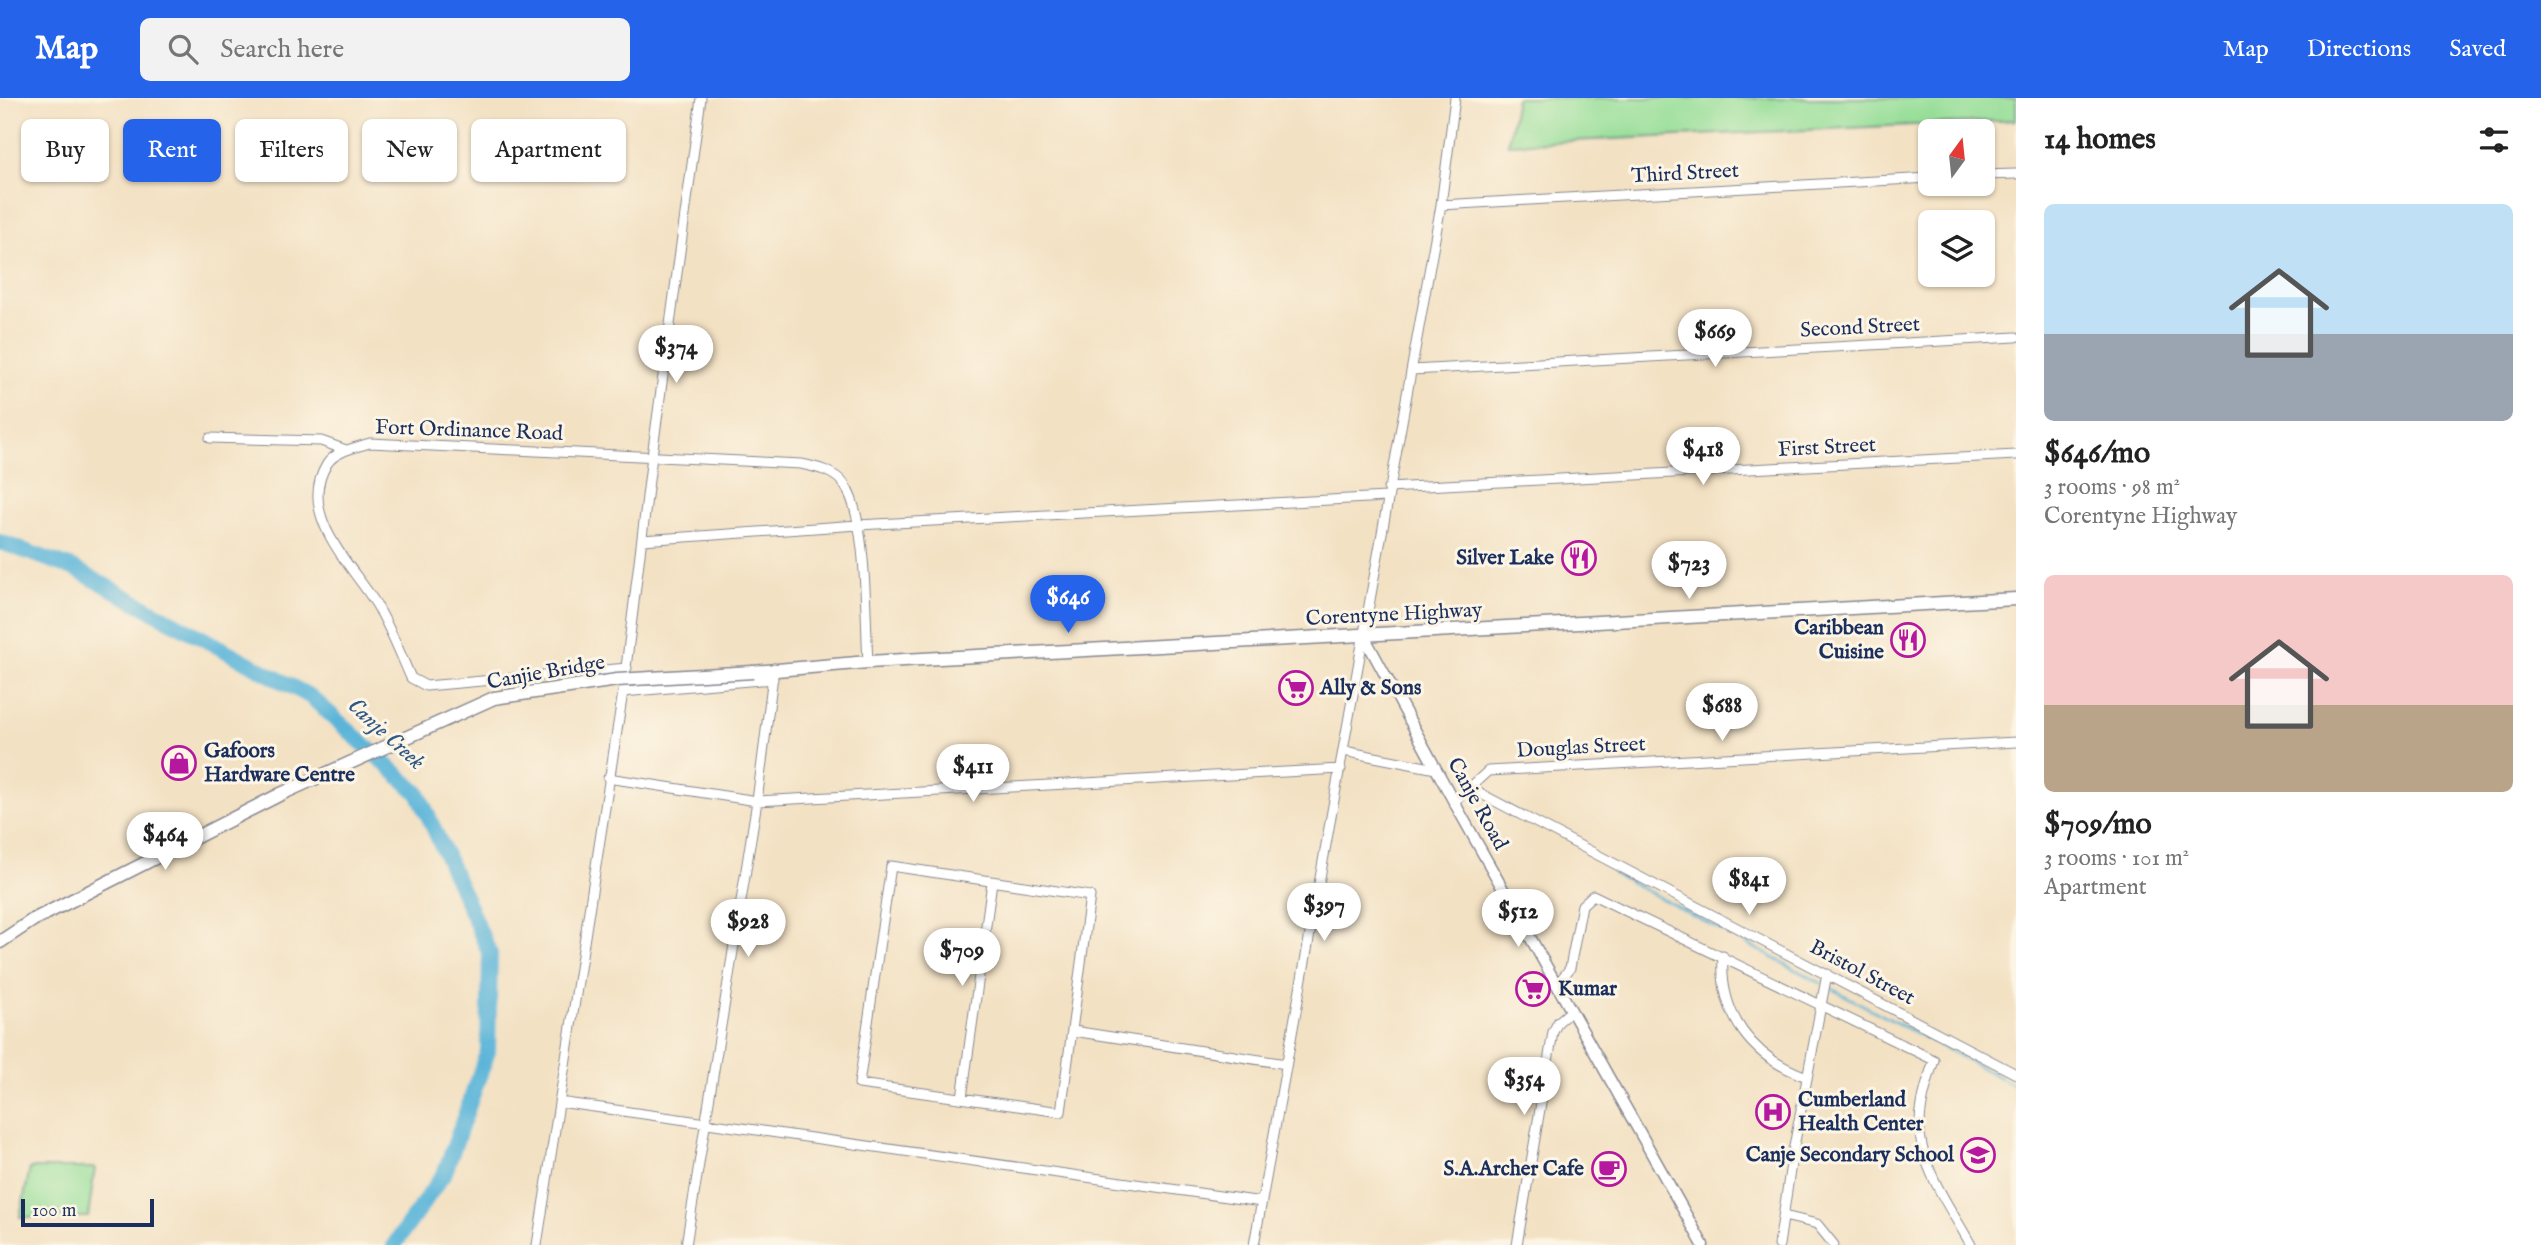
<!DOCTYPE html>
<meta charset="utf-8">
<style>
body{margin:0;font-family:"IM FELL English",serif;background:#f2f2f2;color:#222;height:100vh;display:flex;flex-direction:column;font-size:26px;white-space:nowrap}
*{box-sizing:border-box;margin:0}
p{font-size:23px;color:#767676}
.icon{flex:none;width:38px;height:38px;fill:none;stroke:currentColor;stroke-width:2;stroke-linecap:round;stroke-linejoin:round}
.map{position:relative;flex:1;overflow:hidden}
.side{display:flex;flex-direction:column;background:#fff;width:525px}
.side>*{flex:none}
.hud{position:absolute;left:21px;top:21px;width:665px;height:63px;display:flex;gap:14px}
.needle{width:46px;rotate:15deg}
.controls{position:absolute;left:1918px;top:21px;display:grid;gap:14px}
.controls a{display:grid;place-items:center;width:77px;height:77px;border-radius:10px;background:#fff;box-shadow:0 2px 5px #0004;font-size:35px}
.scale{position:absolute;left:21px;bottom:18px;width:133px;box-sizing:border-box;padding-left:7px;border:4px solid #1b2f5e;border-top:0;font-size:19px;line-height:24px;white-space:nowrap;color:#1b2f5e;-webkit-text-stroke:5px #fcf5e5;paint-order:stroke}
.price{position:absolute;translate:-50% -60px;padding:0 16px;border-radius:24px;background:#fff;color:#222;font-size:23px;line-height:46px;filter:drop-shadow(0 2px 4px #0008)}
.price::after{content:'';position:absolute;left:50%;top:42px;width:21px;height:16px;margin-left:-10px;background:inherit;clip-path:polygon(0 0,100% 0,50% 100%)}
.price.active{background:#2563eb;color:#fff}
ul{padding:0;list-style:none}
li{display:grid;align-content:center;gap:14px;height:371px;padding:0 28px}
li span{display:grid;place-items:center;height:217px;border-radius:10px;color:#555}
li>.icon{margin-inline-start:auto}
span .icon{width:126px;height:126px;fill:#fffc;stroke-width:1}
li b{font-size:30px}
h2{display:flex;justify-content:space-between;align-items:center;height:84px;padding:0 28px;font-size:30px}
.pill{padding:0 24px;border-radius:10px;background:#fff;box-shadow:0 2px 5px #0004;font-size:24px;line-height:63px}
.pill.active{background:#2563eb;color:#fff}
header{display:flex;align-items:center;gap:42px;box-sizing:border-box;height:98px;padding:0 35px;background:#2563eb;color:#fff}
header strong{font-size:33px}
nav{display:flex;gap:38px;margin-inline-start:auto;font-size:24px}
.search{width:490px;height:63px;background:#f2f2f2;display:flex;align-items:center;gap:18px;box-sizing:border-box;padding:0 24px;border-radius:10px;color:#767676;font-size:26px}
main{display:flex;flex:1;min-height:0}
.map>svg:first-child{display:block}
.green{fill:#96de98;stroke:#58867b;stroke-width:2}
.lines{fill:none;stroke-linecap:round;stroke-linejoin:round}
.stream{stroke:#5cb5d9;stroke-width:2.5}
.river{stroke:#5cb5d9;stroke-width:16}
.minor-casing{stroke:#878890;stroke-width:11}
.tertiary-casing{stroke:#878890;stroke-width:13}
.secondary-casing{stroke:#878890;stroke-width:15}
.minor{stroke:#fff;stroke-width:9}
.tertiary{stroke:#fff;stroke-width:10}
.secondary{stroke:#fff;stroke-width:12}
.secondary-bridge-casing{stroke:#878890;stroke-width:15;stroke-linecap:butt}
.secondary-bridge{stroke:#fff;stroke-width:12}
.labels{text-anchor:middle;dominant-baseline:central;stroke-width:6;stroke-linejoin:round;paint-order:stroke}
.street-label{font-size:21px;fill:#1b2f5e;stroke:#fcf5e5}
.poi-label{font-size:21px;font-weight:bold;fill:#1b2f5e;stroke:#fcf5e5;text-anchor:end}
.water-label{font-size:23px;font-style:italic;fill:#2e5783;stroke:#fcf5e5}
</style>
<header>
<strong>Map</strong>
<div class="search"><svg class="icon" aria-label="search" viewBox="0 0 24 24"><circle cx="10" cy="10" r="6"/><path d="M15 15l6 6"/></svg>Search here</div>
<nav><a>Map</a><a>Directions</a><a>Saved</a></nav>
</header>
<main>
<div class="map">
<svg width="2016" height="1147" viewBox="0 0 2016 1147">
<rect width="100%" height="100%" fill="#fcf5e5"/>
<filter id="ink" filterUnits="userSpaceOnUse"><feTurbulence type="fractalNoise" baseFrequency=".0143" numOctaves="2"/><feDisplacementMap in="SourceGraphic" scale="14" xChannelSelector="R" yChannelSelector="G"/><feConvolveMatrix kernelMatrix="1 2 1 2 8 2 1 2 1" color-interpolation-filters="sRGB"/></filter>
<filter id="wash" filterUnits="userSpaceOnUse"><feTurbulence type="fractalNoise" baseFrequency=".00686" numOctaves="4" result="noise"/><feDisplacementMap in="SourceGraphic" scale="28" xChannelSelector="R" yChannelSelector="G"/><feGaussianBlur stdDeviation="1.57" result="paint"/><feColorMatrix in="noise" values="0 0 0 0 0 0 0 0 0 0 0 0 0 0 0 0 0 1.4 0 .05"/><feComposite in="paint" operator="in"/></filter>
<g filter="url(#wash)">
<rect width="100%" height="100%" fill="#f3e1c3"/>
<path class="green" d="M 1516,0 L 2016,0 L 2016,22 L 1508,46 Z
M 30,1070 L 95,1070 L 88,1119 L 20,1119 Z"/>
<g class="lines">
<path class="stream" d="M 1613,775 L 1821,885
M 1827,888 L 2016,988"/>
<path class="river" d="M 0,444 L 73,470 L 311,599 L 418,695 L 490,856 L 488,953 L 445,1074 L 394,1147"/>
</g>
</g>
<g filter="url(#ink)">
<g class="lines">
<g class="minor-casing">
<path id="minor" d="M 1983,77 L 2016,76
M 1441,107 L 1930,80
M 1412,272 L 2016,239
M 210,340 L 321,343 L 346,352
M 1388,390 L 2016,357
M 642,442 L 858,427 L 1387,399
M 627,570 L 426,588 L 411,580 C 400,555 390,529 376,506 C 352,467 296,416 327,366 C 335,353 357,349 370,345 L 801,366 C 816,369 834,373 844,386 C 868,420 865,520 868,564
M 623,594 L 773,581
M 1344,653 L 1436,671
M 608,680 L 757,703 L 1341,671
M 1468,689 L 2016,976
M 1454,704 L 1488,673 L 2016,644
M 891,768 L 1090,798 L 1061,1014 L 859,986 Z
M 1723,858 C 1719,917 1752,960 1807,979
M 1557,887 L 1570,870 L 1582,807 L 1593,797 L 1934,962 C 1926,987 1915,1021 1922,1048 C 1930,1083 1954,1116 1971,1147
M 1073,933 L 1286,966
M 962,1000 L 992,784
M 559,1004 L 1262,1104
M 1784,1118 L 1817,1126 L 1834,1147
M 537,1147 L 623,594 L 652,358 L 701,0
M 686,1147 L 757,703 L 774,570
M 1254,1147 L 1441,107 L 1455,0
M 1517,1147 L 1553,934 L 1558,924 L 1571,913
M 1779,1147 L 1792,1059 L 1827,876"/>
</g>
<g class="tertiary-casing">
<path id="tertiary" d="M 1364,538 L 1454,704 L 1703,1147"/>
</g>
<g class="secondary-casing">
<path id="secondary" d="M 753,574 L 868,564 L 2016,501
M 0,844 L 33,822 L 281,696"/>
</g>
<use href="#minor" class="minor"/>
<use href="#tertiary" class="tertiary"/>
<use href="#secondary" class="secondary"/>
<g class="secondary-bridge-casing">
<path id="secondary-bridge" d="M 281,696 L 494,600 L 617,582 L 753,574"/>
</g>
<use href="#secondary-bridge" class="secondary-bridge"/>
</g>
</g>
<defs>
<g id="restaurant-ring" transform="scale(1.75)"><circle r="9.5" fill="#fcf5e5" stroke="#b5179e" stroke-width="1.5"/><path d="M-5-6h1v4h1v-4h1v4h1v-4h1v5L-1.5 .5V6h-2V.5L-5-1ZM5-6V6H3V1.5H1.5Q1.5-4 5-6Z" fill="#b5179e"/></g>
<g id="supermarket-ring" transform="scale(1.75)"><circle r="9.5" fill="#fcf5e5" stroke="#b5179e" stroke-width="1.5"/><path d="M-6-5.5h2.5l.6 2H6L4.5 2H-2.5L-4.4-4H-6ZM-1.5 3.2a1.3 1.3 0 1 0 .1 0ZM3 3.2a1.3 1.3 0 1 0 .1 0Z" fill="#b5179e"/></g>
<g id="shop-ring" transform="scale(1.75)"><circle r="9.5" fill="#fcf5e5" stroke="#b5179e" stroke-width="1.5"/><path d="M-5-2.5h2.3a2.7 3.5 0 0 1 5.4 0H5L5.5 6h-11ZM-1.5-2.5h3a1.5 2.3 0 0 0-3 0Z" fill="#b5179e"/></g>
<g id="hospital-ring" transform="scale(1.75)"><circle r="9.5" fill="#fcf5e5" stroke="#b5179e" stroke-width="1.5"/><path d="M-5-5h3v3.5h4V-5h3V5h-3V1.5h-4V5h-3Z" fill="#b5179e"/></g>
<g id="school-ring" transform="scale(1.75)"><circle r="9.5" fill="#fcf5e5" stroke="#b5179e" stroke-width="1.5"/><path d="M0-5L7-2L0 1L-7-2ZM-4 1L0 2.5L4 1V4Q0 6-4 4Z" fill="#b5179e"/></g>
<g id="cafe-ring" transform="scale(1.75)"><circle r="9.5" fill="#fcf5e5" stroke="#b5179e" stroke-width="1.5"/><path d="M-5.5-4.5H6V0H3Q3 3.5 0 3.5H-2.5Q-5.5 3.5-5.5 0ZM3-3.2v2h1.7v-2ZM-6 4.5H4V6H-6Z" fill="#b5179e"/></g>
</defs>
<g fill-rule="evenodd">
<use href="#restaurant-ring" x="1579" y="460"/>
<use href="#restaurant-ring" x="1908" y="542"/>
<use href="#supermarket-ring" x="1296" y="590"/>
<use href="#shop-ring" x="179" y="665"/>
<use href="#supermarket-ring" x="1533" y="891"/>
<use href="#hospital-ring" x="1773" y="1014"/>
<use href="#school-ring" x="1978" y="1057"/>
<use href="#cafe-ring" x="1609" y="1071"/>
</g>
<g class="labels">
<g class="street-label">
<text transform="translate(1685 76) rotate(-3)">Third Street</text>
<text transform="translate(1860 230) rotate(-3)">Second Street</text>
<text transform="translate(469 333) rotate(2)">Fort Ordinance Road</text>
<text transform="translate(1827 350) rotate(-3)">First Street</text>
<text transform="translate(1394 517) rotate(-3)">Corentyne Highway</text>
<text transform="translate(546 575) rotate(-10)">Canjie Bridge</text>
<text transform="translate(1581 650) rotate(-3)">Douglas Street</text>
<text transform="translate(1477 706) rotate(61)">Canje Road</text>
<text transform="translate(1862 875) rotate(28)">Bristol Street</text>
</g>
<g class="poi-label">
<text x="1554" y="460">Silver Lake</text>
<text x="1884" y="530">Caribbean<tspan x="1884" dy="24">Cuisine</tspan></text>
<text x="1320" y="590" text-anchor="start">Ally &amp; Sons</text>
<text x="204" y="653" text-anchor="start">Gafoors<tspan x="204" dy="24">Hardware Centre</tspan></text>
<text x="1558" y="891" text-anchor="start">Kumar</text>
<text x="1798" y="1002" text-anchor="start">Cumberland<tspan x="1798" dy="24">Health Center</tspan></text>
<text x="1954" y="1057">Canje Secondary School</text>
<text x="1584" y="1071">S.A.Archer Cafe</text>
</g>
<g class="water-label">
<text transform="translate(386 636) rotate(42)">Canje Creek</text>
</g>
</g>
</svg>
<div class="controls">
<a><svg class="needle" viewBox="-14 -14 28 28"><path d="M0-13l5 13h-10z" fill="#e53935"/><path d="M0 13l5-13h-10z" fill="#767676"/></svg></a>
<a><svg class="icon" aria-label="layers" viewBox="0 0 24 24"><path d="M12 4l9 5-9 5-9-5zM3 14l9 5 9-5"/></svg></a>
</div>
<div class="scale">100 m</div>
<b class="price" style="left:1715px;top:271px">$669</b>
<b class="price" style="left:676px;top:287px">$374</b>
<b class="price" style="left:1703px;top:389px">$418</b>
<b class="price" style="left:1689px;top:503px">$723</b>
<b class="price active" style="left:1068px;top:537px">$646</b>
<b class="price" style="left:1722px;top:645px">$688</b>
<b class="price" style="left:973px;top:706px">$411</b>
<b class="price" style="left:165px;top:774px">$464</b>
<b class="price" style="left:1749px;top:819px">$841</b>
<b class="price" style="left:1324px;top:845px">$397</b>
<b class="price" style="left:1518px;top:851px">$512</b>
<b class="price" style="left:748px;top:861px">$928</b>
<b class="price" style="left:962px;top:890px">$709</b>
<b class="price" style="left:1524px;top:1019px">$354</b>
<div class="hud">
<a class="pill">Buy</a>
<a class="pill active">Rent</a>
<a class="pill">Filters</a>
<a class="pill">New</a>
<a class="pill">Apartment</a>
</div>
</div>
<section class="side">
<h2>14 homes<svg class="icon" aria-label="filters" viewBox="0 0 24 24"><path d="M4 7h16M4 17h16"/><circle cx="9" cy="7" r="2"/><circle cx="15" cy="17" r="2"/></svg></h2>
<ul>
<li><span style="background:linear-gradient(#bfe0f5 60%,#9aa5b1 0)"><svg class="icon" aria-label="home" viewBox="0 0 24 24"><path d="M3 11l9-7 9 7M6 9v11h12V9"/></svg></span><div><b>$646/mo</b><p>3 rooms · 98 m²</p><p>Corentyne Highway</p></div></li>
<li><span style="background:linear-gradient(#f6c9c9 60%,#b9a48a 0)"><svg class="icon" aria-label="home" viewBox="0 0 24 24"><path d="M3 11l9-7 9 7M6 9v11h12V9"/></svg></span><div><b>$709/mo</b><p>3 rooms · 101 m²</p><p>Apartment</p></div></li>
</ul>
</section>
</main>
